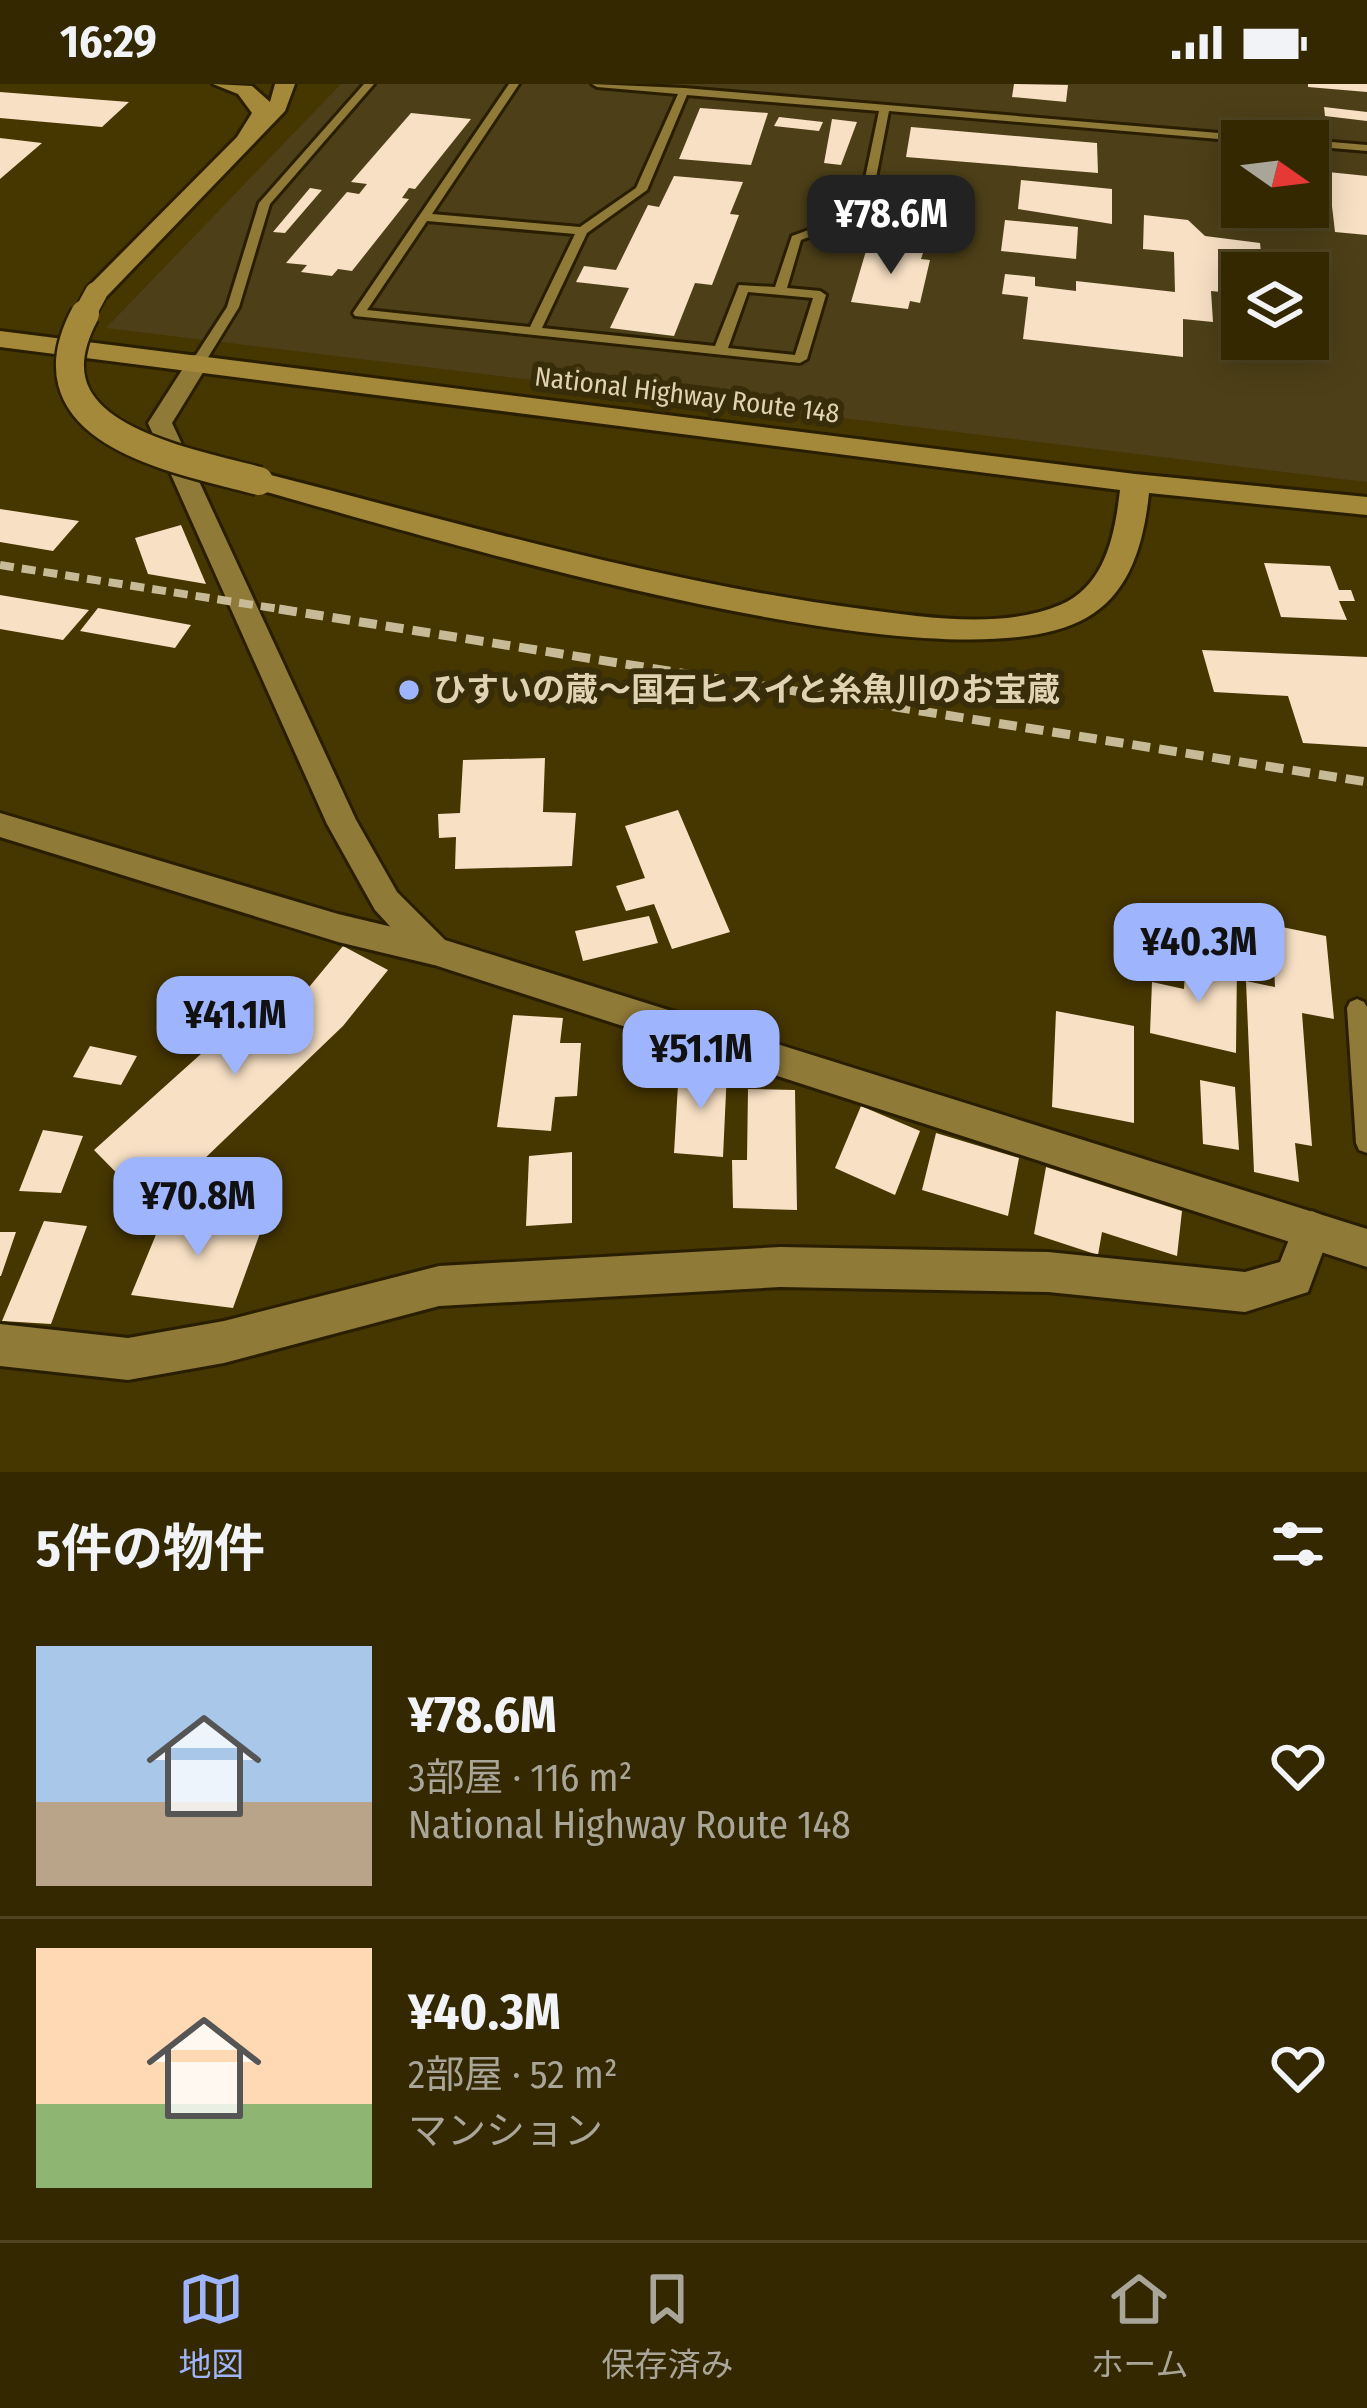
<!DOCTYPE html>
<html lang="ja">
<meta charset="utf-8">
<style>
body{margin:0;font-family:"Fira Sans Condensed","Noto Sans JP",sans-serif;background:#3f340f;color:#f1f3f6;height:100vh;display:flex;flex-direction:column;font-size:45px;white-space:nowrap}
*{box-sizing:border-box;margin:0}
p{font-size:39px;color:#a9a699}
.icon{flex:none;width:66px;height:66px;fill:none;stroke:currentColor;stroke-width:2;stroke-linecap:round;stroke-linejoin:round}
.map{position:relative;height:1388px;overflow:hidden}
.side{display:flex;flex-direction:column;background:#342800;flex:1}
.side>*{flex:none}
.needle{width:78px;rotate:104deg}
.fabs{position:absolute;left:1221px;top:36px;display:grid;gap:24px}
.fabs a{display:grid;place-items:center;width:108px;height:108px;border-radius:0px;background:#342800;box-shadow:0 6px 30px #0003,0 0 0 3px #4e4422;font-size:60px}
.price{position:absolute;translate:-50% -102px;padding:0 27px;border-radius:24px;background:#9eb4fd;color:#111;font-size:39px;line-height:78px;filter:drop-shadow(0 3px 6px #0008)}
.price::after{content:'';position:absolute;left:50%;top:72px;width:36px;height:27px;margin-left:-18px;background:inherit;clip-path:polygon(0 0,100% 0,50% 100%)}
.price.current{background:#222;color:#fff}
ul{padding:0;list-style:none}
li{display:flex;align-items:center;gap:36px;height:300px;padding:0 36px}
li+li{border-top:3px solid #4e4422}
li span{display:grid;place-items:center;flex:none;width:336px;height:240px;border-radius:0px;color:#555}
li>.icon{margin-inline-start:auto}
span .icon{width:144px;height:144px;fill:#fffc;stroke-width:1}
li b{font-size:51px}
h2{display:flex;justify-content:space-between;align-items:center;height:144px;padding:0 36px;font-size:51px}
.status{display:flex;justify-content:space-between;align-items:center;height:84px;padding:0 60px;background:#342800;direction:ltr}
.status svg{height:33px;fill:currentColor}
.tabs{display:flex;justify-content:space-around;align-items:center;height:168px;border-top:3px solid #4e4422;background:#342800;font-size:33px;color:#a9a699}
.tabs a{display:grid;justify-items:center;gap:6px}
.tabs .current{color:#9eb4fd}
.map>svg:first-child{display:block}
.built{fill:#4d4018;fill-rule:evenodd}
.building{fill:#f8e0c4}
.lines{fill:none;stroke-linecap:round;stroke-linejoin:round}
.lane-casing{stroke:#291e00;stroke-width:6}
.street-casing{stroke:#291e00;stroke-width:6}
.secondary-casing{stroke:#291e00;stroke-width:6}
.highway-casing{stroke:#291e00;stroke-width:6}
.lane{fill:#907a38;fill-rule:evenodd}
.street{fill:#907a38;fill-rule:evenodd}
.secondary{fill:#907a38;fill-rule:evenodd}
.highway{fill:#a38939;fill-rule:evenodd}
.rail-far1{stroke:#c7ba97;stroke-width:8;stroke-dasharray:14 8;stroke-linecap:butt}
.rail{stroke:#c7ba97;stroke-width:9;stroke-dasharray:18 9;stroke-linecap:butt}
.highway-bridge-far1-casing{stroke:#291e00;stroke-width:26;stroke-linecap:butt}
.highway-bridge-casing{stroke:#291e00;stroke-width:33;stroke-linecap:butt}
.highway-bridge-far1{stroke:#a38939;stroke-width:22}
.highway-bridge{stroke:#a38939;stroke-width:28}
.poi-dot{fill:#9eb4fd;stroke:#382d09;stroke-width:4.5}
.labels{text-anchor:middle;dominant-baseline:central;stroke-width:12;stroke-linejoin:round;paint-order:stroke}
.far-street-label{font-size:27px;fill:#dfd3b3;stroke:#382d09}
.poi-label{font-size:33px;font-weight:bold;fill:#dfd3b3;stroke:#382d09;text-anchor:start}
</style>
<div class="status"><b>16:29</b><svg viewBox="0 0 49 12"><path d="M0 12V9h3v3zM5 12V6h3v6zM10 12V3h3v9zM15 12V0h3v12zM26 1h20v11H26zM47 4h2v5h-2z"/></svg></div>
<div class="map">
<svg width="1367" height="1388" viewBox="0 0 1367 1388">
<rect width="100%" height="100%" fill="#463600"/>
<path class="built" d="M 341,0 L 1367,0 L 1367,398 L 106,244 ZM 1242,57 L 1308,57 L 1308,123 L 1242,123 ZM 1242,189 L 1308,189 L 1308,255 L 1242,255 Z"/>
<path class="building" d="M 1014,0 L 1068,1 L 1066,18 L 1012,13 Z
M 1308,0 L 1367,0 L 1367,8 L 1308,3 Z
M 0,8 L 129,18 L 102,43 L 0,34 Z
M 1324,23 L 1367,28 L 1367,37 L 1325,32 Z
M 700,24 L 768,29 L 751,81 L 679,75 Z
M 411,29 L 471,35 L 415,105 L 409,104 L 402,114 L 409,115 L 352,187 L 338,185 L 332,192 L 301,188 L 307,181 L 286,179 L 347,108 L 359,110 L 367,100 L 351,98 Z
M 779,33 L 823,38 L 819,47 L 774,42 Z
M 832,35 L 857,38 L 841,81 L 824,79 Z
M 911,43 L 1097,59 L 1098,89 L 906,73 Z
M 0,54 L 42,59 L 0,95 Z
M 1328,88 L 1367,92 L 1367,151 L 1335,148 Z
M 674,92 L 743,98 L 730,130 L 739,131 L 712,201 L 695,199 L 674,252 L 610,244 L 629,204 L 576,198 L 584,182 L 616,186 L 648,121 L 659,123 Z
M 1021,96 L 1112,105 L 1112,140 L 1018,125 Z
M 310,104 L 322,106 L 285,149 L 273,148 Z
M 1144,131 L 1188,136 L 1205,152 L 1260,159 L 1263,189 L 1242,189 L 1242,210 L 1211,207 L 1213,238 L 1183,235 L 1183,273 L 1023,255 L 1028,213 L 1002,210 L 1005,190 L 1035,193 L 1035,202 L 1076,207 L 1076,197 L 1175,208 L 1174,168 L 1143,165 Z
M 1005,136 L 1078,143 L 1076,175 L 1001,167 Z
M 868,160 L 924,166 L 921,175 L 930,176 L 920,219 L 910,217 L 908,225 L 851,218 Z
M 0,425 L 79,437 L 53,467 L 0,458 Z
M 181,441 L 206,500 L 148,490 L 135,454 Z
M 1264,479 L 1330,482 L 1339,506 L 1351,506 L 1355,517 L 1339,517 L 1347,536 L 1281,533 Z
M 0,511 L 89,526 L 63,556 L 0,545 Z
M 98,524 L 191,541 L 175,564 L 80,547 Z
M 1202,566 L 1367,573 L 1367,663 L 1303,659 L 1288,612 L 1214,608 Z
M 545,674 L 543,728 L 576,729 L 572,782 L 455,785 L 456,753 L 439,754 L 438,730 L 460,729 L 463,676 Z
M 678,726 L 730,848 L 672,865 L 654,820 L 626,827 L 616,802 L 645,794 L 625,742 Z
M 649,832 L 658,859 L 583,877 L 575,847 Z
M 1272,841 L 1326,852 L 1334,935 L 1302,929 L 1312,1062 L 1295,1059 L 1299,1098 L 1254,1088 L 1246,897 L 1275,903 Z
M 343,862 L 388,886 L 343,942 L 152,1125 L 94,1066 L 280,899 L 300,914 Z
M 1186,868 L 1237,879 L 1236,969 L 1150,949 L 1152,898 L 1184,905 Z
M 1056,927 L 1134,942 L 1134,1039 L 1052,1023 Z
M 513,931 L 563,934 L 560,959 L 581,959 L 577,1012 L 555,1013 L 551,1047 L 497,1043 Z
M 90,962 L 137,972 L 121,1001 L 73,993 Z
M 679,983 L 727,987 L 723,1073 L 674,1069 Z
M 1200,996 L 1235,1003 L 1239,1066 L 1203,1060 Z
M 748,1005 L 795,1006 L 797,1126 L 733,1124 L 732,1076 L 747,1076 Z
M 861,1022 L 920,1047 L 895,1111 L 835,1084 Z
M 43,1046 L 83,1052 L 61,1109 L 19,1107 Z
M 936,1049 L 1019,1074 L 1008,1132 L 922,1106 Z
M 572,1068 L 572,1139 L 526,1142 L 529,1072 Z
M 1046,1083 L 1182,1127 L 1177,1172 L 1102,1148 L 1098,1171 L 1034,1150 Z
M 167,1124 L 264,1138 L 233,1224 L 131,1211 Z
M 44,1137 L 87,1142 L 51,1240 L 2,1237 Z
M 0,1148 L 16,1148 L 1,1192 L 0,1192 Z"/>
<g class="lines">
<g class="lane-casing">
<path id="lane" d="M 364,0 L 374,0 L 270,120 L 239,223 L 204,280 L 194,280 L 192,277 L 227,223 L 259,119 Z
M 509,0 L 519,0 L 432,130 L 580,143 L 636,104 L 678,10 L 597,3 L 592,0 L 684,4 L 1278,54 L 1283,57 L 1242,57 L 889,27 L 869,130 L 801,156 L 787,204 L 820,207 L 826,211 L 807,275 L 800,279 L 355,232 L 353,229 ZM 687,11 L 879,27 L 858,128 L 792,152 L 775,203 L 739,201 L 715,262 L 542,244 L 587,149 L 647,106 ZM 427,137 L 575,150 L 530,243 L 367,226 ZM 748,208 L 813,214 L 795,271 L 728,264 Z
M 1308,56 L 1367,61 L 1367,67 L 1308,62 L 1308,57 L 1304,57 Z
M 1357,915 L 1364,918 L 1367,923 L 1367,1069 L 1359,1066 L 1356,1059 L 1347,924 L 1350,918 Z"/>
</g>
<g class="street-casing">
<path id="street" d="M 0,729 L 338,830 L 434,853 L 446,857 L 451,867 L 446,877 L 434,881 L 338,858 L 0,753 Z
M 1312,1127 L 1326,1133 L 1331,1146 L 1308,1208 L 1245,1228 L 1048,1208 L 780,1203 L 439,1222 L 224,1279 L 128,1296 L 0,1282 L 0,1240 L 128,1254 L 224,1237 L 439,1182 L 780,1163 L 1048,1168 L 1245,1188 L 1280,1178 L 1298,1133 Z"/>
</g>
<g class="secondary-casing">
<path id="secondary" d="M 199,270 L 210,277 L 172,339 L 356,736 L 397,808 L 445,856 L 1367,1145 L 1367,1183 L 422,877 L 375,826 L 327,740 L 148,339 L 191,272 Z"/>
</g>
<g class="highway-casing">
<path id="highway" d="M 213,0 L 252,2 L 270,18 L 275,0 L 295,0 L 285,27 L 105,214 L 87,214 L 87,204 L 237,53 L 252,29 L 238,10 Z
M 0,247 L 1135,390 L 1367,413 L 1367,431 L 1149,409 C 1144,457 1131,509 1086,534 C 948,614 412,448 249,403 L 245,397 L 259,388 C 459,439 657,498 862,525 C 923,533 1001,546 1060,521 C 1106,502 1115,449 1120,406 L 0,263 Z"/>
</g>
<use href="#lane" class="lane"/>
<use href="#street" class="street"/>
<use href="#secondary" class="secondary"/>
<use href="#highway" class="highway"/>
<path class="rail-far1" d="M 0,481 L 298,528"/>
<path class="rail" d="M 279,525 L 1367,698"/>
<g class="highway-bridge-far1-casing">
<path id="highway-bridge-far1" d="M 83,233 L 96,209"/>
</g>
<g class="highway-bridge-casing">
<path id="highway-bridge" d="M 85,230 C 21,349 176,375 259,397"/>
</g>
<use href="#highway-bridge-far1" class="highway-bridge-far1"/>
<use href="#highway-bridge" class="highway-bridge"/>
</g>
<circle class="poi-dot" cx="409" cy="606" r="12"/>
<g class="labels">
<g class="far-street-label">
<text transform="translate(687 311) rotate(7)">National Highway Route 148</text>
</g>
<g class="poi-label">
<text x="433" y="606">ひすいの蔵～国石ヒスイと糸魚川のお宝蔵</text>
</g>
</g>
</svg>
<div class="fabs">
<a><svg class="needle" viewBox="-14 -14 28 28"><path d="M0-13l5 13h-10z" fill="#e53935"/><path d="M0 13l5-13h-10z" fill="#a9a699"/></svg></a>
<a><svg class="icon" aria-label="layers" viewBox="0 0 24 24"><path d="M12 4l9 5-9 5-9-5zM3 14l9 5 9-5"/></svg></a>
</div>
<b class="price current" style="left:891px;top:193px">¥78.6M</b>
<b class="price" style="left:1199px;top:921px">¥40.3M</b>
<b class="price" style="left:235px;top:994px">¥41.1M</b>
<b class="price" style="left:701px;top:1028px">¥51.1M</b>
<b class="price" style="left:198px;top:1175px">¥70.8M</b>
</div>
<section class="side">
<h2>5件の物件<svg class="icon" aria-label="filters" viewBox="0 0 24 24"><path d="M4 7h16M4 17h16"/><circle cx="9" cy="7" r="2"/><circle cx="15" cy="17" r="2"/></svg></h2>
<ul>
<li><span style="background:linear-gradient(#a9c7e8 65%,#b9a48a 0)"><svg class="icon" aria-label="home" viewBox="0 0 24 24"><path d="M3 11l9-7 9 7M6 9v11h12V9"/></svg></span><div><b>¥78.6M</b><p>3部屋 · 116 m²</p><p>National Highway Route 148</p></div><svg class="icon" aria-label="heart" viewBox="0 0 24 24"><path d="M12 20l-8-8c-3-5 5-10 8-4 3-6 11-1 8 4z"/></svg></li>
<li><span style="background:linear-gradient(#ffd9b3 65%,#8fb573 0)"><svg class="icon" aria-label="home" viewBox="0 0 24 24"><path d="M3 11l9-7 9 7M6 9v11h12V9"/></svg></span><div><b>¥40.3M</b><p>2部屋 · 52 m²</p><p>マンション</p></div><svg class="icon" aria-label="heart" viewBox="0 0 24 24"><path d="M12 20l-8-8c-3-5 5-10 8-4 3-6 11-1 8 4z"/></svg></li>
</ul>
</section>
<nav class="tabs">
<a class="current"><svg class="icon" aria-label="map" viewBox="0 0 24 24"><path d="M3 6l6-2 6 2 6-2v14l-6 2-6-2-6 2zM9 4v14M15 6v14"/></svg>地図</a>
<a><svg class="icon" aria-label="saved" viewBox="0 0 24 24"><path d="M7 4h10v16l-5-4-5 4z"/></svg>保存済み</a>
<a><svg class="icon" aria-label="home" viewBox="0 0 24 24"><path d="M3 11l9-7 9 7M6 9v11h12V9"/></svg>ホーム</a>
</nav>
